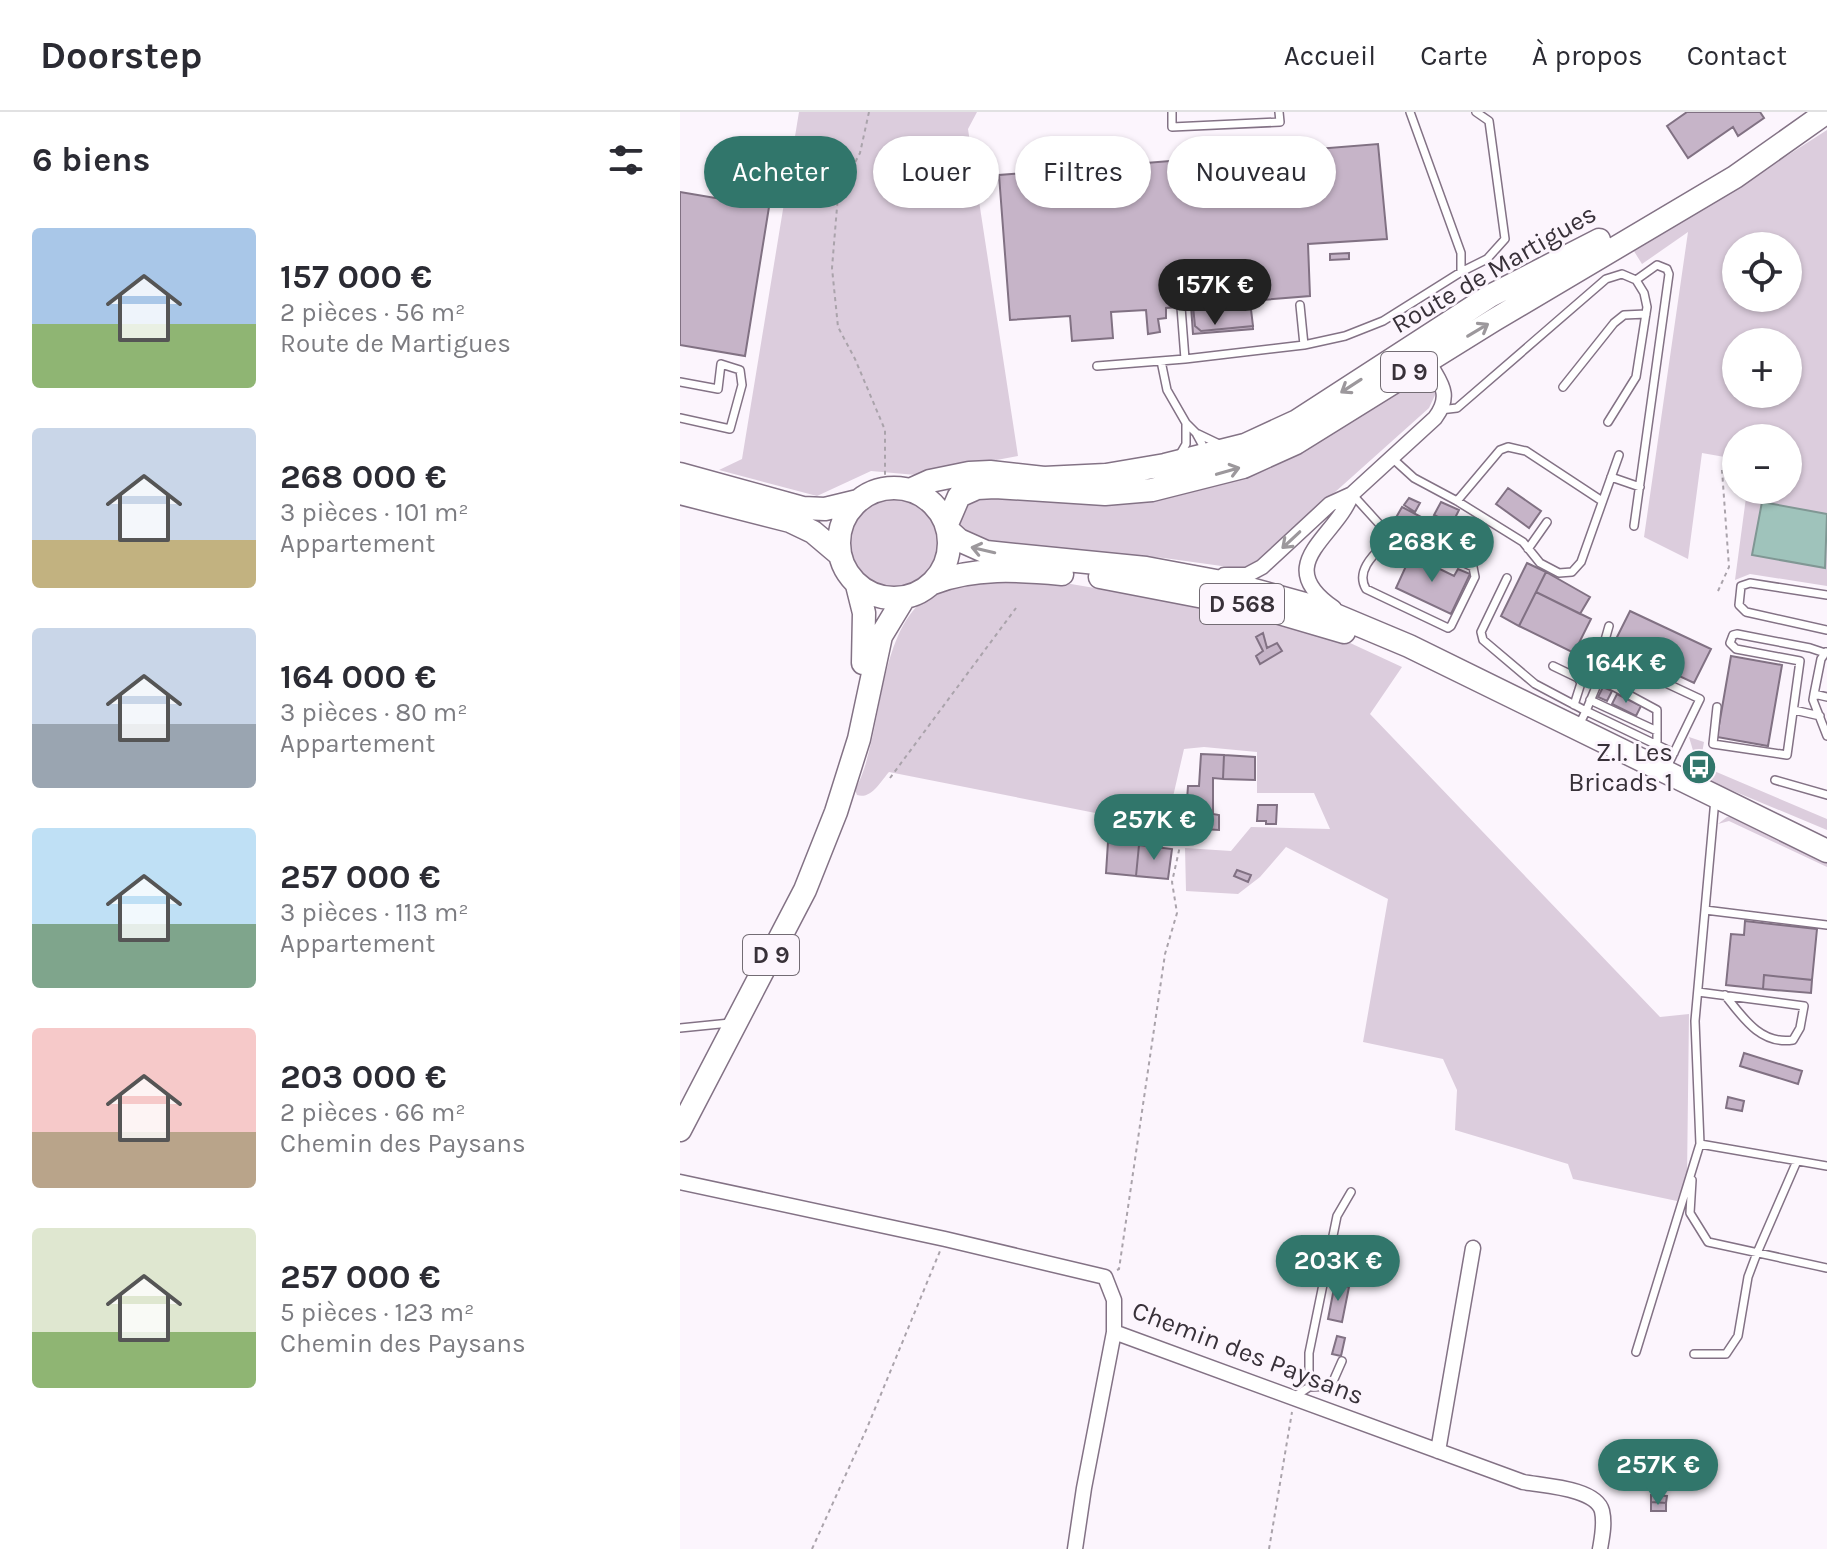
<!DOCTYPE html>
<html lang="fr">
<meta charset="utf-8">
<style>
body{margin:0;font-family:Karla,sans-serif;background:#f2f2f3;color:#2b2b33;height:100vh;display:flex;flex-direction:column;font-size:30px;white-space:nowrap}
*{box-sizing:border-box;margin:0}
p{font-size:26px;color:#7c7c81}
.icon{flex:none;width:44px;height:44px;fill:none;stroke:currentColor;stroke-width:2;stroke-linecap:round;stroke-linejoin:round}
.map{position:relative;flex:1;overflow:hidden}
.drawer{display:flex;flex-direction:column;background:#fff;width:680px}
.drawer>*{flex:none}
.guide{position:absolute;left:24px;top:24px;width:760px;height:72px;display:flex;gap:16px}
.tools{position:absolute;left:1042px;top:120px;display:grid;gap:16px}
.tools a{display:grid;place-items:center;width:80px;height:80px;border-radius:50%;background:#fff;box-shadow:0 2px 6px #0004;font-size:40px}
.price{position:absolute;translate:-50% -68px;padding:0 18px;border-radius:28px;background:#31766b;color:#fff;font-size:26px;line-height:52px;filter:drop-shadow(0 2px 4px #0008)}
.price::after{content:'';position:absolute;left:50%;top:48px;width:24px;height:18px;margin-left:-12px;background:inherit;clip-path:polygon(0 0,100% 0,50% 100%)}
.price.active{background:#222;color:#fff}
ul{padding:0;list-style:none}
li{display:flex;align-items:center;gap:24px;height:200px;padding:0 32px}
li span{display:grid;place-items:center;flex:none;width:224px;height:160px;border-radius:8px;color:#555}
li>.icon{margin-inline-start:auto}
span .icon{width:96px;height:96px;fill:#fffc;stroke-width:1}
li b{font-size:34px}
h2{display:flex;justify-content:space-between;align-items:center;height:96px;padding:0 32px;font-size:34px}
.pill{padding:0 28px;border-radius:36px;background:#fff;box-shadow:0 2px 6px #0004;font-size:28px;line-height:72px}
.pill.active{background:#31766b;color:#fff}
header{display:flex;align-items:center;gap:48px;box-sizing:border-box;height:112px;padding:0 40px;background:#fff;border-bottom:2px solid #e1e1e2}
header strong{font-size:38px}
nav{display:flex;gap:44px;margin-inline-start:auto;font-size:28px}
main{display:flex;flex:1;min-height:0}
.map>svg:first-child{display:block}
.green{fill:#dccddd;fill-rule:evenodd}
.water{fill:#9fc3bb;stroke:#809794;stroke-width:2}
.building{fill:#c6b4c8;stroke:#817183;stroke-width:2}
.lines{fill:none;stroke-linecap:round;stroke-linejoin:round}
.service-casing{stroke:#837285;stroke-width:10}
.minor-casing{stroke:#837285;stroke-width:17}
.primary-casing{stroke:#837285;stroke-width:25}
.path{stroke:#aaa3ab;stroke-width:2;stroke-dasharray:4 4;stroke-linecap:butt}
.service{stroke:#fff;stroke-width:7}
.minor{stroke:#fff;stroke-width:14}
.primary{stroke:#fff;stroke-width:22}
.oneway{stroke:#9c989c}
.labels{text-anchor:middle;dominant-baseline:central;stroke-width:6;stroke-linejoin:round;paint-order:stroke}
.shield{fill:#fcf5fd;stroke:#736c74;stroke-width:2}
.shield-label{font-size:24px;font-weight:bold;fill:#383139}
.street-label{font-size:26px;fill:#383139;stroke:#fcf5fd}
.poi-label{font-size:26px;fill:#383139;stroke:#fcf5fd;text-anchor:end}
</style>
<header>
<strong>Doorstep</strong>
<nav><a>Accueil</a><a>Carte</a><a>À propos</a><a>Contact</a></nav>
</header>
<main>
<section class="drawer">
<h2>6 biens<svg class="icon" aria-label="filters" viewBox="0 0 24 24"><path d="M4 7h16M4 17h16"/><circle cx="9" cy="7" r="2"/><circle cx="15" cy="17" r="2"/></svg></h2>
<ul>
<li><span style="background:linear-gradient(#a9c7e8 60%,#8fb573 0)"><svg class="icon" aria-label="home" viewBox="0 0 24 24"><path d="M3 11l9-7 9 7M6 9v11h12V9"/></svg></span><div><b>157 000 €</b><p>2 pièces · 56 m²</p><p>Route de Martigues</p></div></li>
<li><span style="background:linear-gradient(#c9d6e8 70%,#c2b280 0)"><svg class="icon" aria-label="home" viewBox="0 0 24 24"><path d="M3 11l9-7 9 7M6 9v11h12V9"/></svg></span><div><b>268 000 €</b><p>3 pièces · 101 m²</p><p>Appartement</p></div></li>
<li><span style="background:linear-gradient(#c9d6e8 60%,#9aa5b1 0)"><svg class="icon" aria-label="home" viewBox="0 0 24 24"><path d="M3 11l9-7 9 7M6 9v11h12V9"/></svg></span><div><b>164 000 €</b><p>3 pièces · 80 m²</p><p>Appartement</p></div></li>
<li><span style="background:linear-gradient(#bfe0f5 60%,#7fa58c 0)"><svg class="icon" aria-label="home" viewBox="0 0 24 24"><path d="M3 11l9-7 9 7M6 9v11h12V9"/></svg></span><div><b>257 000 €</b><p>3 pièces · 113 m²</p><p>Appartement</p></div></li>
<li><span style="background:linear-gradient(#f6c9c9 65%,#b9a48a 0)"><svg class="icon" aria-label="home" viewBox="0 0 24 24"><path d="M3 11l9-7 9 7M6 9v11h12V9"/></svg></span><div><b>203 000 €</b><p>2 pièces · 66 m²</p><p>Chemin des Paysans</p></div></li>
<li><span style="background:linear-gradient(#dfe7d0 65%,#8fb573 0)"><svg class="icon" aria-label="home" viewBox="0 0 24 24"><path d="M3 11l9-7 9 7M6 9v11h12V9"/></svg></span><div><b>257 000 €</b><p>5 pièces · 123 m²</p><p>Chemin des Paysans</p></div></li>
</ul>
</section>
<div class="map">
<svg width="1147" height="1437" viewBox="0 0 1147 1437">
<rect width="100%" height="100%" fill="#fcf5fd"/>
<path class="green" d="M 119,0 L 297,0 L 288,17 L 338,344 L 236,363 L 191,359 L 137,384 L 39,358 L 62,347 Z
M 1147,18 L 1147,474 L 1070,462 L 1055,468 L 1067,378 L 1108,378 L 1108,326 L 1056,326 L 1056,347 L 1022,341 L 1008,447 L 964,425 L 1008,120 L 962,152 L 952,136 L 1069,68 ZM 1056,134 L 1108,134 L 1108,186 L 1056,186 ZM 1056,230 L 1108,230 L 1108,282 L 1056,282 Z
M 744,263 L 749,265 L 756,281 L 749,296 L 578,449 L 568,455 L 556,456 L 484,446 L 306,430 C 293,425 264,411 282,393 C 286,389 295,386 300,383 L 447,388 Z
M166 429a46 46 0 1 1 92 0a46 46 0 1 1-92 0Z
M 299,466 L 361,467 L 564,501 L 668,530 L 722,555 L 690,602 L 980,905 L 1009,902 L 1007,1065 L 997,1089 L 893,1067 L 888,1052 L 775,1018 L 777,978 L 763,947 L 683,930 L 708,787 L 606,735 L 580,765 L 558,782 L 506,779 L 505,736 L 551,739 L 571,715 L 650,717 L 634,681 L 577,681 L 577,640 L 524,635 L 504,637 L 486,715 L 209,660 C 201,669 191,688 177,683 L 175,678 C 206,622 194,509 258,479 C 270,473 286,470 299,466 Z
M 1009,625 L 1024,630 L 1020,653 L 1147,707 L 1147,718 L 1027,668 L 1017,652 Z
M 1056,703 L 1147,746 L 1147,755 L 1049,709 L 1038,712 L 1047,705 Z"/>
<path class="water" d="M 1082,390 L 1147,402 L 1145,456 L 1072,443 Z"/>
<path class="building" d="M 1007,0 L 1080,0 L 1084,6 L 1058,24 L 1053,15 L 1008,46 L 987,14 Z
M 698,32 L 707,127 L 628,132 L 630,184 L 570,189 L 573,214 L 521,219 L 515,214 L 513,194 L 486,196 L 486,206 L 478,207 L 480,220 L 468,222 L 466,198 L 431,200 L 433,226 L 392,229 L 390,204 L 330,208 L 319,63 Z
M60 71a9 9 0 1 1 18 0a9 9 0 1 1-18 0Z
M 0,80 L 89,95 L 65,244 L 0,233 Z
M 669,141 L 669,147 L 650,148 L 650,142 Z
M 511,194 L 513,194 L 515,214 L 521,219 L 573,214 L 573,217 L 513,222 Z
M 828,376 L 861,399 L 849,416 L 816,392 Z
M 729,386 L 740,391 L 735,400 L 724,393 Z
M 761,390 L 779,398 L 772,412 L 754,403 Z
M 722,395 L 743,406 L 735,420 L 714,409 Z
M 731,443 L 774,464 L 778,457 L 790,462 L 771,502 L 716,476 Z
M 847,451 L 866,460 L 839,514 L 821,504 Z
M 866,460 L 910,485 L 900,502 L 856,480 Z
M 856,480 L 911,507 L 894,541 L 839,514 Z
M 950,499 L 1031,537 L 1014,571 L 933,533 Z
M 583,521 L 587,536 L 597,531 L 602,539 L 580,552 L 576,544 L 583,539 L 576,525 Z
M 1051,544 L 1102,553 L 1088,634 L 1037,625 Z
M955.5 570a5.5 5.5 0 1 1 11 0a5.5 5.5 0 1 1-11 0Z
M 923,575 L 932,579 L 927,589 L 918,585 Z
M 937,582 L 961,594 L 956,604 L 932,592 Z
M 521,642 L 544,643 L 543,667 L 533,666 L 533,702 L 539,703 L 539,718 L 505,716 L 508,674 L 519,674 Z
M 544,643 L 575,645 L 575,668 L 543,667 Z
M 578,693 L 597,693 L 596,712 L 586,712 L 586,709 L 577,709 Z
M 428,730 L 459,733 L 456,764 L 426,761 Z
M 459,733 L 492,737 L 488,767 L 456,764 Z
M 557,758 L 571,763 L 568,770 L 554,764 Z
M 1065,809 L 1137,817 L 1132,868 L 1084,863 L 1083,877 L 1046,873 L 1051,822 L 1064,823 Z
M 1084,863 L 1132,868 L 1131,881 L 1083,877 Z
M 1064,941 L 1122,959 L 1118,972 L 1060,954 Z
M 1048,985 L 1064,989 L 1062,999 L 1046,996 Z
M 655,1171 L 669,1175 L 662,1210 L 648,1207 Z
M 657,1224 L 665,1226 L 661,1244 L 652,1242 Z
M 971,1383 L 987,1384 L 986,1391 L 971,1390 Z
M 971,1390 L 986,1391 L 986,1399 L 971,1399 Z"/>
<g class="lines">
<g class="service-casing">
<path id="service" d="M 492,0 L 492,15 L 600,10 L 599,0
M 781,160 L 807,147 L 825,127 L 809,9 L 796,0
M 620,193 L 624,233
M 501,195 L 505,247
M 481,249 L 487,278 L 506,311
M 417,254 L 505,247 L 624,233 L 665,224 L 703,209 L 781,160 L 781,141 L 730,0
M 0,270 L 38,277 L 41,252 L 60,258 L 62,273 L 50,317 L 0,306
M 883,275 L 934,211 L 944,203 L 966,202
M 760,298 L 777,296 L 926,167 L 942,162 L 956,168 L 964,181 L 967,195 L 956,265 L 928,310
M 516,321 L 522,332 L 522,341
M 499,344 L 506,332 L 506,311 L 516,321 L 539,332
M 712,346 L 734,366 L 777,389 L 843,430 L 860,451 L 879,461 L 892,460 L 901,450 L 939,343
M 931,365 L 960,375
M 672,382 L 711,425 C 698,439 674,457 686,477 L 768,516 L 771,514 L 795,465 L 793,455 L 762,441 L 718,429 L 711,425
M 777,389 L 820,338 L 828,335 L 846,339 L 922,389
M 954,414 L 989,162 L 987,157 L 977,153 L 956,168
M 848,437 L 867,410
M 827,466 L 801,520 L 803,528 L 855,572 L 906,599 L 899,613
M 1147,483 L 1070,471 L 1061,474 L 1059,493 L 1066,500 L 1147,518
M 929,514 L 923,535 L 928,544 L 1020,587 L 987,655
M 1146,540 L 1141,547 L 1134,582 L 1147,585
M 873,554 L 898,566 L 901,571 L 894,593
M 1134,582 L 1133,588 L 1147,624
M 910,588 L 977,619
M 1037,595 L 1033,632 L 1107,643 L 1120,549 L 1056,537 L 1050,531 L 1053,523 L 1057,522 L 1130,536 L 1145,541
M 1114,598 L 1140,604
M 977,633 L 906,599 L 918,570 L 927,571 L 977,598 L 977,633 L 994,641
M 1095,668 L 1147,683
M 1025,798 L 1147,813
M 1018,880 L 1124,894 L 1120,916 L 1113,928 C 1081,933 1063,906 1045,883
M 0,916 L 50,911
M 1020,1032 L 1147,1054
M 1012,1068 L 1010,1101 L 1028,1130 L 1147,1156
M 956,1240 L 1020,1032 L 1015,909 L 1035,687
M 1014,1242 L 1046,1242 L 1058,1224 L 1068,1165 L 1077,1141 L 1117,1049
M 629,1275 L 651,1274 L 662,1249
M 614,1285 L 629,1275 L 629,1241 L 657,1104 L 671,1080"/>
</g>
<g class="minor-casing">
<path id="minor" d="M 544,463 L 567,463 L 582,455 L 650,392 L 672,382 L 755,306 C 775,279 756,268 746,244
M 654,496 C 590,452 656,426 672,382
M 0,1070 L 265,1127 L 425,1165 L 434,1188 L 434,1220 L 843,1370 C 864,1374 916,1376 922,1399 C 925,1412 922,1425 920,1437
M 758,1339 L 793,1136
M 395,1437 L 404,1376 L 434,1220"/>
</g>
<g class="primary-casing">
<path id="primary" d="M 0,362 L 123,396 L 145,397 L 178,389
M159 431a55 55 0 1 1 110 0a55 55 0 1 1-110 0Z
M 230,378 L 250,369 L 289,361 L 310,360 L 364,366 L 426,363 L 485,353 L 565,333 L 617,309 L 810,184 L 919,128
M 0,381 L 110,409 L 133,420 L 159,442
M 267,412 L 279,384 L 297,376 L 315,375 L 425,382 L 472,378 L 563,355 L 616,331 L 814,208 L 1055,65 L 1147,0
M 268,418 L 279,428 L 306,440 L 466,456 L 552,472 L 636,495 L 729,534 L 1147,739
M 420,465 L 586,497 L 664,520
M 253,471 C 294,455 339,458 382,462
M 177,473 L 184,501 L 183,551
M 0,1018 L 125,778 L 156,700 L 179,627 L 201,524 L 224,486"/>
</g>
<path class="path" d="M 189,0 L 180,41 L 158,83 L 152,156 L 158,215 L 175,247 L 205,318 L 205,376
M 1038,479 L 1049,455 L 1042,358
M 210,666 L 336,496
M 437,1158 L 439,1157 L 485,842 L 497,801 L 492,770 L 502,725
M 132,1437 L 187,1316 L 260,1139
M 589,1437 L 612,1300"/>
<use href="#service" class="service"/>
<use href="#minor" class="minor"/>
<use href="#primary" class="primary"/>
</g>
<defs><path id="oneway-shaft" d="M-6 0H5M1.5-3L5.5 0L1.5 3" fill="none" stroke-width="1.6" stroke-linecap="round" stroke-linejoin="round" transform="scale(2)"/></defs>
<g class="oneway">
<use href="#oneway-shaft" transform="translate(798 218) rotate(-31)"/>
<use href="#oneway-shaft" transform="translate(671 274) rotate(147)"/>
<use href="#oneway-shaft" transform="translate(548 359) rotate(-16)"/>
<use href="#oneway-shaft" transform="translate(611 428) rotate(137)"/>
<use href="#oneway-shaft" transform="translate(303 438) rotate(-167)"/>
</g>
<defs>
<g id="bus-disc" transform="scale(1.8)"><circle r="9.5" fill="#31766b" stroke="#fcf5fd"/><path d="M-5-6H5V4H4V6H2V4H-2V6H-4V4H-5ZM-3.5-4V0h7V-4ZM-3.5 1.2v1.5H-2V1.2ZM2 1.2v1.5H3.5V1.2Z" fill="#fff"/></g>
</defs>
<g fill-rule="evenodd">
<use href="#bus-disc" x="1019" y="655"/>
</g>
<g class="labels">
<g class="shield">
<rect x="701" y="240" width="56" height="40" rx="6"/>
<rect x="520" y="472" width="84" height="40" rx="6"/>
<rect x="63" y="823" width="56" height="40" rx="6"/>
</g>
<g class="shield-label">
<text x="729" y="260">D 9</text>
<text x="562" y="492">D 568</text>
<text x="91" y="843">D 9</text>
</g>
<g class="street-label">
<text transform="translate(814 157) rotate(-30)">Route de Martigues</text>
<text transform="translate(568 1241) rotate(21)">Chemin des Paysans</text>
</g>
<g class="poi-label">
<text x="993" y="640">Z.I. Les<tspan x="993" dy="30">Bricads 1</tspan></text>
</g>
</g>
</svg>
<div class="tools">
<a><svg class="icon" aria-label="locate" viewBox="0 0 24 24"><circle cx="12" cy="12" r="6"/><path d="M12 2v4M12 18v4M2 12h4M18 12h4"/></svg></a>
<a>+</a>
<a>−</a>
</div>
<b class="price active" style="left:535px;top:215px">157K €</b>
<b class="price" style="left:752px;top:472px">268K €</b>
<b class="price" style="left:946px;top:593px">164K €</b>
<b class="price" style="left:474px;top:750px">257K €</b>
<b class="price" style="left:658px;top:1191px">203K €</b>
<b class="price" style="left:978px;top:1395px">257K €</b>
<div class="guide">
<a class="pill active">Acheter</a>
<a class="pill">Louer</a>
<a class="pill">Filtres</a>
<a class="pill">Nouveau</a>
</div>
</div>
</main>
